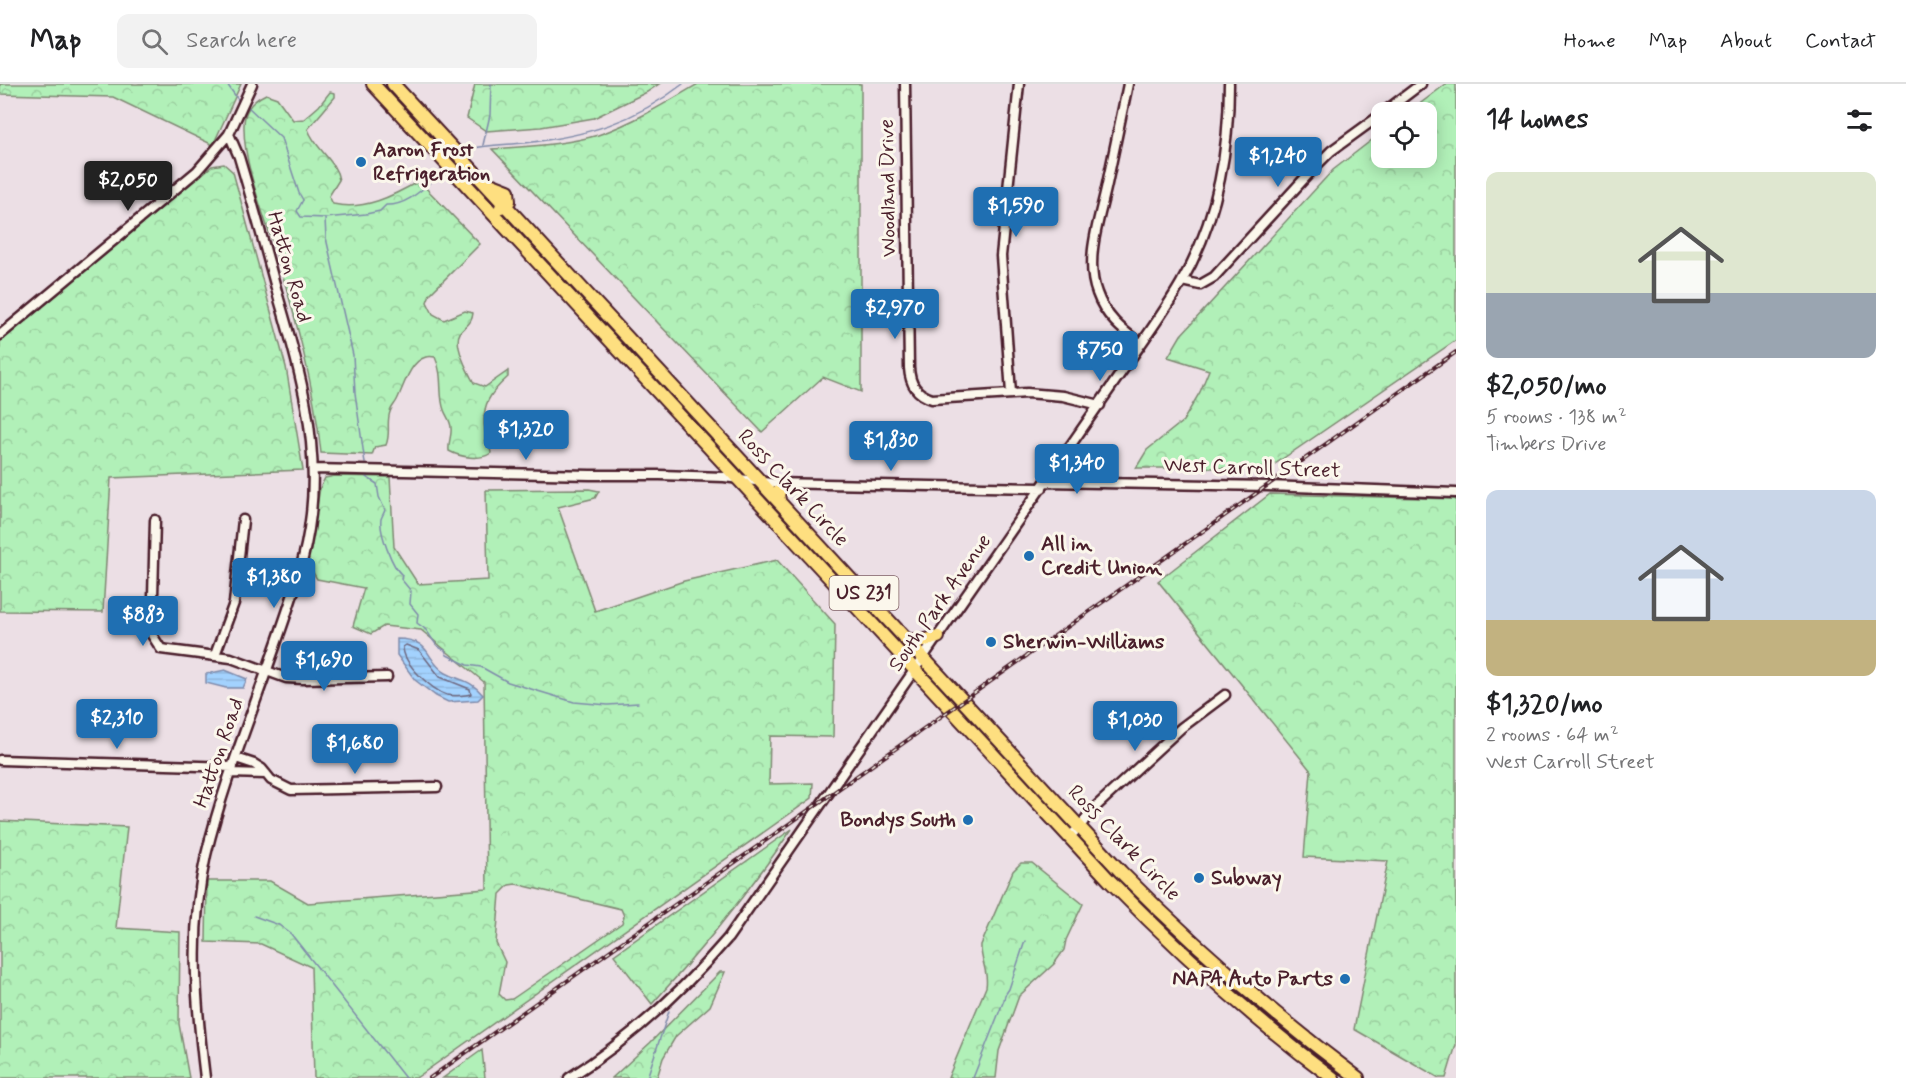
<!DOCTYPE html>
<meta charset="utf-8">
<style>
body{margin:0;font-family:Mynerve,sans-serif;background:#f2f2f2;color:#202124;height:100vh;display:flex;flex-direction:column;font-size:22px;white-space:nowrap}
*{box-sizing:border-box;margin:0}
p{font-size:20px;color:#757577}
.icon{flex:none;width:33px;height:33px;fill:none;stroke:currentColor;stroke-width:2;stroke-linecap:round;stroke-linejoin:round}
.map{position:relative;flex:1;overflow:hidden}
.details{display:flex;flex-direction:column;background:#fff;width:450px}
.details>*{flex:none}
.tools{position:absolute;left:1371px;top:18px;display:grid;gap:12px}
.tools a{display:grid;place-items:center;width:66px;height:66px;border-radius:12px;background:#fff;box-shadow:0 3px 15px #0003;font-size:30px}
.price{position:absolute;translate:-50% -51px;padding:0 14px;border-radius:6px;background:#1f6fb2;color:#fff;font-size:20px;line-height:39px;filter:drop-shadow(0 2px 3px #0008)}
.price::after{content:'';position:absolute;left:50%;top:36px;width:18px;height:14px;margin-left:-9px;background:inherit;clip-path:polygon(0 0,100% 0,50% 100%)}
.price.on{background:#222;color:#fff}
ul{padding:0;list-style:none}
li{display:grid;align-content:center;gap:12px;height:318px;padding:0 30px}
li span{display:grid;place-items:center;height:186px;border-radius:12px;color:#555}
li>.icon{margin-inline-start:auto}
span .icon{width:108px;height:108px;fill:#fffc;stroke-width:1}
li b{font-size:26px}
h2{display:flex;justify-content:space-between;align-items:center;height:72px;padding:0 30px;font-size:26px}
header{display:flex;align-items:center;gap:36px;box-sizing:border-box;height:84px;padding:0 30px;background:#fff;border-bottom:2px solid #e0e0e0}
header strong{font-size:28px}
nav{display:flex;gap:33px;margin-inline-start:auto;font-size:21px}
.search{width:420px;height:54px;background:#f2f2f2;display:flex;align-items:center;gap:15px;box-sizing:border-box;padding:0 21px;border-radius:12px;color:#757577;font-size:22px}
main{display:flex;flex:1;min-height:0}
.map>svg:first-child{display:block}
.forest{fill:url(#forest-crowns);stroke:#7e8872;stroke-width:1.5;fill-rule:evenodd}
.water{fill:url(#water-rules);stroke:#7f8aaa;stroke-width:1.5}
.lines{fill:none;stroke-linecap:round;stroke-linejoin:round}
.shore{stroke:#6e677f;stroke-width:1.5}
.stream{stroke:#7f8aaa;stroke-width:1.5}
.minor-casing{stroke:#4a1f2b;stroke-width:13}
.highway-casing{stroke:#4a1f2b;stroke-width:16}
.minor{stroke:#fbf7ec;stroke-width:8}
.highway{stroke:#fedf80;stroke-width:12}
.rail-casing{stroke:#4a1f2b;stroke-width:4}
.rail{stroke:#fbf7ec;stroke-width:1.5;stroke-dasharray:4.5;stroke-linecap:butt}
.poi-dot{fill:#1f6fb2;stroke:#fbf7ec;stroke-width:2}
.labels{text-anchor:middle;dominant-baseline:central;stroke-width:6;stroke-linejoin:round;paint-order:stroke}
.shield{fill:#fbf7ec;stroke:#7f6065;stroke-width:1.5}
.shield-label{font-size:20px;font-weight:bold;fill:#4a1f2b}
.poi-label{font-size:21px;font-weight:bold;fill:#4a1f2b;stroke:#fbf7ec;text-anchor:start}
.street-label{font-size:21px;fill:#4a1f2b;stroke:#fbf7ec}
</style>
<header>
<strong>Map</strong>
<div class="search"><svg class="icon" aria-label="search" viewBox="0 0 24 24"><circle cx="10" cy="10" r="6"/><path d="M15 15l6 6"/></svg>Search here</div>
<nav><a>Home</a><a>Map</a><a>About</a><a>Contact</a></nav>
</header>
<main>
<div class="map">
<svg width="1456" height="994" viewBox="0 0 1456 994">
<defs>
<pattern id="forest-crowns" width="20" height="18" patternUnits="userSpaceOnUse" patternTransform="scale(1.5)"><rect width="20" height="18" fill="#b1f0b8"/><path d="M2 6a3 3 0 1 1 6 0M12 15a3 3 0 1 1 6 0" fill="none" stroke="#9acd9e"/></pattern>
<pattern id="water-rules" width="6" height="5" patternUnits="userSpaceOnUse" patternTransform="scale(1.5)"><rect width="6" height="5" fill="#a3d2fe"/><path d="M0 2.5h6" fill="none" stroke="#8eb4da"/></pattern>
</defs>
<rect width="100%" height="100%" fill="#ecdfe5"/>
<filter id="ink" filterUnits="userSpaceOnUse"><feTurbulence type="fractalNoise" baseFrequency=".0167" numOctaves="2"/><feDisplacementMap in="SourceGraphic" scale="12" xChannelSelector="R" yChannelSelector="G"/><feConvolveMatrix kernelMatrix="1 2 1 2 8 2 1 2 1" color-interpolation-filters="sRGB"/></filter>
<g filter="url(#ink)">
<path class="forest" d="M 0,0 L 241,0 L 213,61 L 113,13 L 0,10 Z
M 475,0 L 659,0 L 647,8 L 594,34 L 541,43 L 486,47 L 467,34 Z
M 698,0 L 861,0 L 861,308 L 823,293 L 762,348 L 492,65 C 527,62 565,61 598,51 C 633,39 666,19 698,0 Z
M 1446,0 L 1456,0 L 1456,256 L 1269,384 L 1136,384 L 1147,366 L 1183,337 L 1200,308 L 1209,286 L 1168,273 L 1181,251 L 1333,86 L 1381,49 L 1382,74 L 1426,74 L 1426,28 L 1409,28 Z
M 330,8 L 335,9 L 335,13 L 308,45 C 315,65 336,76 339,96 L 329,112 L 333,120 C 364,127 393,112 419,97 L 480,160 L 430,210 L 427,218 L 433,230 L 444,236 L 465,227 L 473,229 C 472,240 466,241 460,249 C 453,260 468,288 474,299 L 485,303 L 508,287 L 508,293 C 490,309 481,321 485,346 C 486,354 490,361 491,369 C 480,377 460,373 449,367 C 448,357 452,352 451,344 C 451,337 446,332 444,326 C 438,310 444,292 435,273 C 412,268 405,300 397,316 C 395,320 391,324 390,328 C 386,339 391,349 386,361 L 375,363 L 372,371 L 321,369 C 314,300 296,235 276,169 C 264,131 243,80 244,41 C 244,25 253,16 266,10 L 277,14 L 293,36 L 304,35 L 319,22 Z
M 224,80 L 233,88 L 286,283 L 303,386 L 111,394 L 103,528 L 0,527 L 0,258 L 212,82 Z
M 335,392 L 390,393 L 394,463 L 418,500 L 488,496 L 486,406 L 589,405 L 599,407 L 595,414 L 558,423 L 595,527 L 684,497 L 777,476 L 835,540 L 833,653 L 770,652 L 769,700 L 813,699 L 812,714 L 416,994 L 314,994 L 311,883 L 261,860 L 206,858 L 207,797 L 270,797 L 308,819 L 487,805 L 484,598 L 421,546 L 384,542 L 371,550 L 353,542 L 364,504 L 317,495 L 307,479 L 320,404 L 325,394 ZM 516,800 L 621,825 L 624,832 L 622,839 L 518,911 L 512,915 L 505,916 L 499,910 L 505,878 L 496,859 L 500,810 L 509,801 Z
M 1270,410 L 1456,415 L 1456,961 L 1446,994 L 1439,994 L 1354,945 L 1388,777 L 1304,773 L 1311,687 L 1158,497 Z
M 0,737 L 127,743 L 116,844 L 180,848 L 179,940 L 189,994 L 0,994 Z
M 792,745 C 749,807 703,865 652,920 L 614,871 Z
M 1021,779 L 1032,779 L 1083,820 L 1066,856 L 1064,866 L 1054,880 L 1019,912 L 999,967 L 996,994 L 948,994 L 986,903 C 989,888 980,876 981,861 L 1013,787 Z
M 720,888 L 725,888 L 710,922 L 676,952 L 663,974 L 657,994 L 612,994 L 650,959 Z
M 482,966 L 485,994 L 443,994 Z"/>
<path class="water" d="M 397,555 C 433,555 425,577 446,589 C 462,598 470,595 483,611 L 478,616 L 448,618 L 436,612 L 415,596 L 397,571 Z
M 225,586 L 247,595 L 243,604 L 226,604 L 206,599 L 206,590 Z"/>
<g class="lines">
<path class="shore" d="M 406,561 L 419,566 L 440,593 L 470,605 L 471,610 C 465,611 454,613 447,611 C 432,606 403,580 403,563 Z"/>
<path class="stream" d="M 227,0 L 239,17
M 247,22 L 281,54 L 299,109 L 303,116 L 297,127 L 301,133 L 325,134 L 366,130 L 380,127 L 386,121 C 409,122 426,101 443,88
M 483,61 L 490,31 L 491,0
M 466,66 C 486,60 505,61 525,59 C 586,52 634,38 683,0
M 325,135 L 326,154 L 353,271 L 355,309 L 365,379
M 366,393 L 377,400 L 379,413 L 385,426 C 384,429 382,432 381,435 C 379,448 392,483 402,491 L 401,495 L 411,507 L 410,520 L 418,530 L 417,539 C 419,541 422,542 425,545 C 432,552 434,563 445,566 L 447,571 L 467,581 L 481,583 L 508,598 L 574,618 L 608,621 L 638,619
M 254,832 L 279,841 L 291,850 L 405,994
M 647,994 L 669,927
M 973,994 L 1004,916 L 1005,911 L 1009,905 L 1025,857"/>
<g class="minor-casing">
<path id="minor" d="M 905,0 L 909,284 C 910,300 916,310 932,315 L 1027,309 L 1063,312 L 1100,321
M 1128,0 C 1121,33 1114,66 1107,100 C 1100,134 1084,175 1097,209 C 1105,232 1122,246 1141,260
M 1384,28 L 1421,0
M 1182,197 L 1200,201 L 1214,193 L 1315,83 L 1331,67 L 1382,30
M 0,251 L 197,87 L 229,50 L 252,0
M 1011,309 L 1001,172 L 1019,0
M 313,385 L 590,391 L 660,391 L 724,393 L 771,399 L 1042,404
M 1046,398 L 1268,402 L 1456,409
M 155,436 L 152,551 L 161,565 L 231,574 L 286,594 L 303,595 L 387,593
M 215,571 L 234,519 L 243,436
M 236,674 L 254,680 L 262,685 L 271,696 L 291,706 L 437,703
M 0,676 L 233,683
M 231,689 L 266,690
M 1069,753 L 1080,743 L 1090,728 L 1181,644 L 1225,611
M 205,994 C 196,920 189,845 206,771 C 223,700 251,632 275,563 C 290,520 306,476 311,430 C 319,355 300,286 279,215 C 266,167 253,120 239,73 L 229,50
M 569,994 C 630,955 681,909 728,854 L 1141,260 C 1155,240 1169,220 1181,199 C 1216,139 1229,68 1229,0"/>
</g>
<g class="highway-casing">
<path id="highway" d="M 373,0 L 1111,798 C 1180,869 1253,935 1333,994
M 393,0 L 1121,788 C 1195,863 1274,931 1358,994
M 485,98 L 508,107 L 509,117 L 501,123
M 779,416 L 778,410 L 784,399
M 907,556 L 922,557 L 938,553"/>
</g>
<use href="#minor" class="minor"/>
<use href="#highway" class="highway"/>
<g class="rail-casing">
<path id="rail" d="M 430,994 L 1456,268"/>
</g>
<use href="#rail" class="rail"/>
</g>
</g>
<g class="poi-dot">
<circle cx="361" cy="78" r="6"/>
<circle cx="1029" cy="472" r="6"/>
<circle cx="991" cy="558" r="6"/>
<circle cx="968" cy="736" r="6"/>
<circle cx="1199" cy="794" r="6"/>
<circle cx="1345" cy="895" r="6"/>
</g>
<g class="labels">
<rect class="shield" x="829.5" y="492" width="69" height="34" rx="4.5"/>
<g class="shield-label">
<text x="864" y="509">US 231</text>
</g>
<g class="poi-label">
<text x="373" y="66">Aaron Frost<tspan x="373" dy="24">Refrigeration</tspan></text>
<text x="1041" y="460">All in<tspan x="1041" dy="24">Credit Union</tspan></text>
<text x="1003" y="558">Sherwin-Williams</text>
<text x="956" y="736" text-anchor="end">Bondys South</text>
<text x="1211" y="794">Subway</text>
<text x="1333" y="895" text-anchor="end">NAPA Auto Parts</text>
</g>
<g class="street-label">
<text transform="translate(888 104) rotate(-91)">Woodland Drive</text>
<text transform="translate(289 183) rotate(74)">Hatton Road</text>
<text transform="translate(1252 384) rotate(2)">West Carroll Street</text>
<text transform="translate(793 404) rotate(47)">Ross Clark Circle</text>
<text transform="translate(940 519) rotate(-55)">South Park Avenue</text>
<text transform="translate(219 669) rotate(-71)">Hatton Road</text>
<text transform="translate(1124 759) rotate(46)">Ross Clark Circle</text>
</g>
</g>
</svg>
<div class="tools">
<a><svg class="icon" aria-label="locate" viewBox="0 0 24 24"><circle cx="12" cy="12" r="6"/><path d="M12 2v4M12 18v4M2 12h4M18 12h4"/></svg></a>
</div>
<b class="price" style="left:1278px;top:104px">$1,240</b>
<b class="price on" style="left:128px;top:128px">$2,050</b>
<b class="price" style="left:1016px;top:154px">$1,590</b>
<b class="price" style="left:895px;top:256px">$2,970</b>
<b class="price" style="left:1100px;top:298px">$750</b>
<b class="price" style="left:526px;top:377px">$1,320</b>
<b class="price" style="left:891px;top:388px">$1,830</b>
<b class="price" style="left:1077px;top:411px">$1,340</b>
<b class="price" style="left:274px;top:525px">$1,380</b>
<b class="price" style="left:143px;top:563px">$883</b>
<b class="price" style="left:324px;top:608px">$1,690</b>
<b class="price" style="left:117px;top:666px">$2,310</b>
<b class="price" style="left:1135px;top:668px">$1,030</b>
<b class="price" style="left:355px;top:691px">$1,680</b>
</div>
<section class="details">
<h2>14 homes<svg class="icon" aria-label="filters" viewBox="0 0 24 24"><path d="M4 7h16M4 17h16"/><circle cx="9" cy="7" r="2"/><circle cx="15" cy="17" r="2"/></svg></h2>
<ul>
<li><span style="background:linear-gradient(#dfe7d0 65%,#9aa5b1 0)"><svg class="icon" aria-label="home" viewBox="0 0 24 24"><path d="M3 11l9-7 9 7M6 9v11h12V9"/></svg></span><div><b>$2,050/mo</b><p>5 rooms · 138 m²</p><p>Timbers Drive</p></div></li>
<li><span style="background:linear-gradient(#c9d6e8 70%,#c2b280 0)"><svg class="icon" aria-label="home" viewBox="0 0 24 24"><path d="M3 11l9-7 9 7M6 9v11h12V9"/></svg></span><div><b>$1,320/mo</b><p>2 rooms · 64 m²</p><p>West Carroll Street</p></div></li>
</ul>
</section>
</main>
